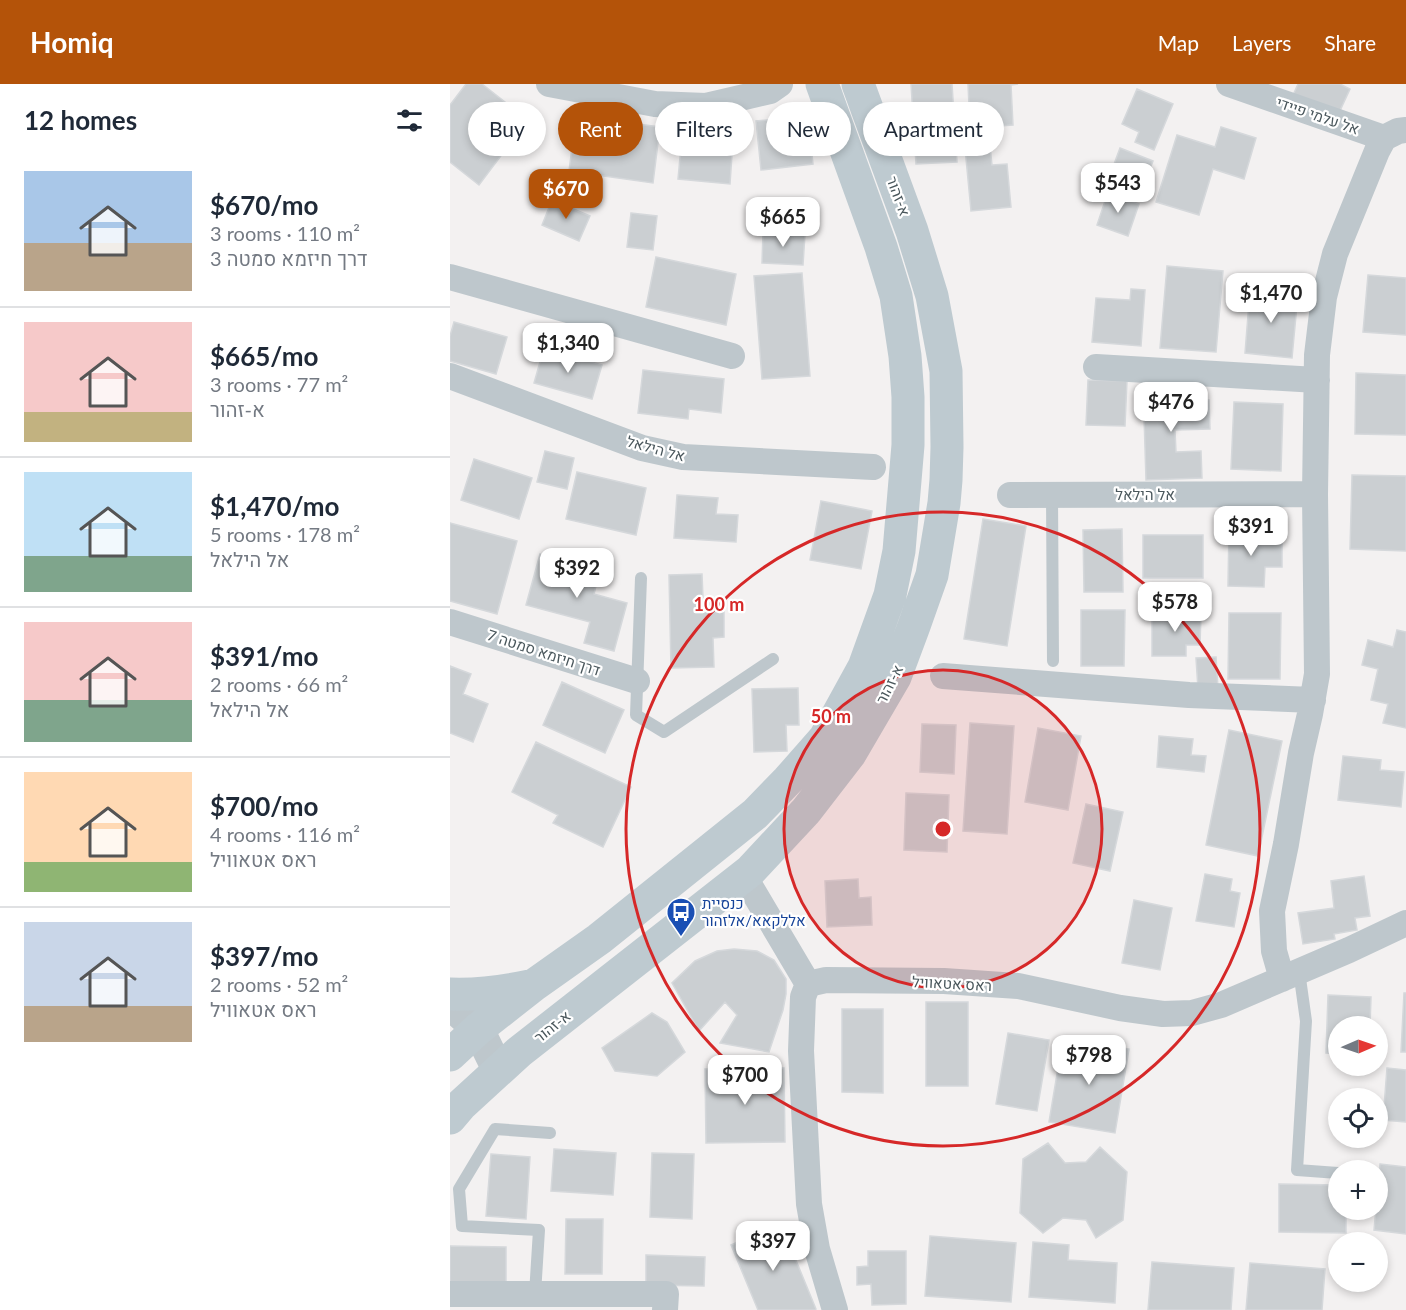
<!DOCTYPE html>
<meta charset="utf-8">
<style>
body{margin:0;font-family:Lato,Heebo,sans-serif;background:#f2f2f3;color:#1f2937;height:100vh;display:flex;flex-direction:column;font-size:22px;white-space:nowrap}
*{box-sizing:border-box;margin:0}
p{font-size:20px;color:#747a83}
.icon{flex:none;width:33px;height:33px;fill:none;stroke:currentColor;stroke-width:2;stroke-linecap:round;stroke-linejoin:round}
.map{position:relative;flex:1;overflow:hidden}
.panel{display:flex;flex-direction:column;background:#fff;width:450px}
.panel>*{flex:none}
.hud{position:absolute;left:18px;top:18px;width:570px;height:54px;display:flex;gap:12px}
.needle{width:39px;rotate:88deg}
.fabs{position:absolute;left:878px;top:932px;display:grid;gap:12px}
.fabs a{display:grid;place-items:center;width:60px;height:60px;border-radius:50%;background:#fff;box-shadow:0 3px 9px #0003;font-size:30px}
.price{position:absolute;translate:-50% -51px;padding:0 14px;border-radius:12px;background:#fff;color:#222;font-size:20px;line-height:39px;filter:drop-shadow(0 2px 3px #0008)}
.price::after{content:'';position:absolute;left:50%;top:36px;width:18px;height:14px;margin-left:-9px;background:inherit;clip-path:polygon(0 0,100% 0,50% 100%)}
.price.on{background:#b45309;color:#fff}
ul{padding:0;list-style:none}
li{display:flex;align-items:center;gap:18px;height:150px;padding:0 24px}
li+li{border-top:2px solid #e0e1e3}
li span{display:grid;place-items:center;flex:none;width:168px;height:120px;border-radius:0px;color:#555}
li>.icon{margin-inline-start:auto}
span .icon{width:72px;height:72px;fill:#fffc;stroke-width:1}
li b{font-size:26px}
h2{display:flex;justify-content:space-between;align-items:center;height:72px;padding:0 24px;font-size:26px}
.tag{padding:0 21px;border-radius:27px;background:#fff;box-shadow:0 3px 9px #0003;font-size:21px;line-height:54px}
.tag.on{background:#b45309;color:#fff}
header{display:flex;align-items:center;gap:36px;box-sizing:border-box;height:84px;padding:0 30px;background:#b45309;color:#fff}
header strong{font-size:28px}
nav{display:flex;gap:33px;margin-inline-start:auto;font-size:21px}
main{display:flex;flex:1;min-height:0}
.map>svg:first-child{display:block}
.building{fill:#cbcfd2;stroke:#d5d8db;stroke-width:1.5}
.lines{fill:none;stroke-linecap:round;stroke-linejoin:round}
.service{stroke:#bec7cc;stroke-width:12}
.minor{stroke:#bec7cc;stroke-width:26}
.tertiary{stroke:#bec7cc;stroke-width:32}
.secondary{stroke:#becad0;stroke-width:33}
.ring{fill:none;stroke:#d62828;stroke-width:3}
.labels{text-anchor:middle;dominant-baseline:central;stroke-width:4.5;stroke-linejoin:round;paint-order:stroke}
.street-label{font-size:15px;fill:#4a575c;stroke:#fff}
.transit-label{font-size:15px;fill:#164399;stroke:#fff;text-anchor:start}
.centre{fill:#d62828;stroke:#fff;stroke-width:3}
.ring-label{font-size:18px;text-anchor:middle;font-weight:bold;fill:#d62828;stroke:#fff;stroke-width:4.5;stroke-linejoin:round;paint-order:stroke}
</style>
<header>
<strong>Homiq</strong>
<nav><a>Map</a><a>Layers</a><a>Share</a></nav>
</header>
<main>
<section class="panel">
<h2>12 homes<svg class="icon" aria-label="filters" viewBox="0 0 24 24"><path d="M4 7h16M4 17h16"/><circle cx="9" cy="7" r="2"/><circle cx="15" cy="17" r="2"/></svg></h2>
<ul>
<li><span style="background:linear-gradient(#a9c7e8 60%,#b9a48a 0)"><svg class="icon" aria-label="home" viewBox="0 0 24 24"><path d="M3 11l9-7 9 7M6 9v11h12V9"/></svg></span><div><b>$670/mo</b><p>3 rooms · 110 m²</p><p>דרך חיזמא סמטה 3</p></div></li>
<li><span style="background:linear-gradient(#f6c9c9 75%,#c2b280 0)"><svg class="icon" aria-label="home" viewBox="0 0 24 24"><path d="M3 11l9-7 9 7M6 9v11h12V9"/></svg></span><div><b>$665/mo</b><p>3 rooms · 77 m²</p><p>א-זהור</p></div></li>
<li><span style="background:linear-gradient(#bfe0f5 70%,#7fa58c 0)"><svg class="icon" aria-label="home" viewBox="0 0 24 24"><path d="M3 11l9-7 9 7M6 9v11h12V9"/></svg></span><div><b>$1,470/mo</b><p>5 rooms · 178 m²</p><p>אל הילאל</p></div></li>
<li><span style="background:linear-gradient(#f6c9c9 65%,#7fa58c 0)"><svg class="icon" aria-label="home" viewBox="0 0 24 24"><path d="M3 11l9-7 9 7M6 9v11h12V9"/></svg></span><div><b>$391/mo</b><p>2 rooms · 66 m²</p><p>אל הילאל</p></div></li>
<li><span style="background:linear-gradient(#ffd9b3 75%,#8fb573 0)"><svg class="icon" aria-label="home" viewBox="0 0 24 24"><path d="M3 11l9-7 9 7M6 9v11h12V9"/></svg></span><div><b>$700/mo</b><p>4 rooms · 116 m²</p><p>ראס אטאוויל</p></div></li>
<li><span style="background:linear-gradient(#c9d6e8 70%,#b9a48a 0)"><svg class="icon" aria-label="home" viewBox="0 0 24 24"><path d="M3 11l9-7 9 7M6 9v11h12V9"/></svg></span><div><b>$397/mo</b><p>2 rooms · 52 m²</p><p>ראס אטאוויל</p></div></li>
</ul>
</section>
<div class="map">
<svg width="956" height="1226" viewBox="0 0 956 1226">
<rect width="100%" height="100%" fill="#f3f1f1"/>
<path class="building" d="M 16,0 L 32,0 L 78,36 L 29,101 L 0,78 L 0,21 Z
M 461,0 L 502,0 L 507,78 L 466,80 Z
M 518,0 L 568,0 L 561,1 L 563,41 L 520,44 Z
M 848,0 L 890,0 L 900,5 L 888,31 L 843,11 Z
M 687,5 L 723,20 L 704,66 L 685,58 L 689,48 L 672,40 Z
M 126,32 L 210,43 L 203,99 L 119,87 Z
M 358,32 L 363,80 L 311,86 L 306,37 Z
M 771,43 L 806,54 L 794,95 L 763,85 L 749,131 L 706,118 L 727,51 L 765,63 Z
M 232,52 L 283,56 L 280,100 L 228,95 Z
M 540,62 L 542,81 L 557,80 L 561,123 L 521,127 L 515,64 Z
M 670,64 L 703,77 L 690,111 L 657,99 Z
M 658,108 L 689,120 L 678,152 L 647,141 Z
M 102,116 L 140,132 L 129,157 L 92,141 Z
M 181,129 L 207,132 L 203,166 L 177,163 Z
M 313,148 L 355,150 L 353,181 L 312,179 Z
M 206,173 L 286,190 L 276,241 L 196,223 Z
M 717,182 L 773,187 L 766,268 L 710,264 Z
M 352,189 L 360,292 L 312,295 L 304,192 Z
M 918,191 L 956,194 L 956,251 L 913,248 Z
M 681,205 L 695,206 L 691,262 L 642,258 L 646,214 L 680,216 Z
M 800,206 L 848,210 L 842,274 L 795,269 Z
M 4,238 L 57,253 L 46,290 L 0,277 L 0,252 Z
M 94,264 L 152,281 L 142,315 L 84,299 Z
M 193,286 L 274,295 L 271,329 L 239,325 L 238,335 L 188,329 Z
M 906,289 L 956,291 L 956,351 L 905,350 Z
M 638,296 L 677,297 L 675,342 L 636,341 Z
M 724,299 L 725,317 L 759,316 L 760,345 L 725,346 L 726,368 L 751,367 L 752,394 L 696,396 L 693,300 Z
M 784,318 L 833,320 L 831,387 L 781,385 Z
M 95,367 L 124,374 L 117,405 L 87,398 Z
M 24,375 L 82,394 L 69,435 L 11,416 Z
M 127,388 L 196,404 L 186,451 L 116,435 Z
M 902,391 L 956,392 L 956,467 L 900,465 Z
M 227,411 L 268,414 L 266,430 L 288,431 L 286,458 L 224,454 Z
M 371,417 L 422,427 L 411,485 L 360,476 Z
M 533,435 L 576,442 L 557,562 L 514,555 Z
M 0,439 L 67,457 L 47,530 L 0,517 Z
M 779,441 L 806,442 L 806,455 L 832,455 L 832,483 L 815,483 L 814,503 L 778,502 Z
M 672,445 L 673,508 L 634,508 L 633,446 Z
M 693,451 L 753,451 L 753,494 L 693,494 Z
M 90,470 L 150,486 L 144,510 L 177,519 L 164,567 L 134,559 L 140,538 L 76,521 Z
M 252,490 L 253,514 L 274,514 L 274,553 L 263,554 L 264,583 L 221,584 L 219,491 Z
M 631,526 L 675,526 L 674,582 L 631,582 Z
M 702,529 L 751,529 L 750,561 L 736,561 L 736,572 L 702,572 Z
M 779,529 L 831,529 L 830,595 L 778,595 Z
M 947,546 L 956,548 L 956,644 L 933,639 L 938,620 L 921,616 L 928,585 L 912,581 L 918,556 L 943,563 Z
M 766,573 L 768,604 L 748,605 L 746,574 Z
M 0,582 L 21,590 L 13,610 L 38,620 L 23,658 L 0,649 Z
M 112,598 L 174,626 L 155,669 L 93,641 Z
M 348,604 L 349,641 L 336,641 L 337,667 L 304,668 L 302,605 Z
M 520,639 L 564,642 L 557,750 L 513,747 Z
M 472,640 L 506,641 L 504,690 L 470,688 Z
M 588,644 L 631,652 L 618,726 L 575,718 Z
M 779,646 L 832,657 L 808,772 L 756,761 Z
M 709,652 L 743,655 L 741,671 L 756,672 L 754,688 L 707,683 Z
M 86,658 L 181,703 L 153,763 L 103,739 L 108,731 L 62,708 Z
M 893,672 L 931,676 L 930,686 L 954,688 L 951,723 L 888,716 Z
M 456,709 L 499,711 L 497,768 L 454,766 Z
M 636,720 L 673,728 L 660,787 L 623,779 Z
M 755,790 L 782,795 L 780,807 L 790,809 L 784,843 L 746,837 Z
M 914,792 L 920,832 L 905,834 L 907,846 L 884,850 L 885,855 L 853,860 L 848,829 L 884,824 L 881,797 Z
M 408,795 L 409,814 L 421,813 L 422,841 L 377,843 L 375,797 Z
M 684,816 L 722,824 L 710,886 L 672,879 Z
M 284,865 L 307,867 L 324,876 L 336,895 L 336,910 L 333,926 L 319,968 L 270,959 L 287,931 L 275,918 L 249,947 L 222,899 L 245,877 L 267,867 Z
M 954,909 L 956,909 L 956,968 L 951,968 Z
M 878,911 L 921,913 L 920,942 L 888,942 L 888,970 L 876,969 Z
M 476,918 L 518,918 L 518,1002 L 476,1002 Z
M 392,925 L 433,925 L 433,1009 L 392,1008 Z
M 202,929 L 217,938 L 235,968 L 207,992 L 165,987 L 152,964 Z
M 558,949 L 599,956 L 587,1027 L 546,1020 Z
M 613,954 L 679,965 L 665,1049 L 599,1038 Z
M 334,984 L 335,1058 L 256,1059 L 255,985 Z
M 937,984 L 956,986 L 956,1038 L 933,1036 Z
M 598,1059 L 615,1079 L 636,1078 L 650,1063 L 677,1088 L 673,1136 L 646,1154 L 636,1136 L 613,1134 L 593,1149 L 570,1129 L 573,1075 Z
M 104,1065 L 166,1069 L 163,1111 L 101,1107 Z
M 202,1069 L 244,1070 L 242,1135 L 200,1133 Z
M 41,1070 L 80,1073 L 76,1135 L 36,1132 Z
M 930,1080 L 956,1083 L 956,1150 L 924,1146 Z
M 829,1100 L 888,1101 L 888,1125 L 896,1125 L 896,1149 L 829,1148 Z
M 116,1135 L 153,1135 L 152,1190 L 115,1190 Z
M 331,1140 L 366,1225 L 365,1226 L 308,1226 L 281,1161 Z
M 480,1152 L 566,1159 L 561,1218 L 475,1212 Z
M 583,1158 L 619,1161 L 618,1176 L 667,1179 L 665,1219 L 579,1213 Z
M 0,1162 L 56,1163 L 56,1201 L 0,1200 Z
M 418,1167 L 456,1167 L 456,1220 L 422,1221 L 421,1200 L 407,1201 L 407,1183 L 418,1182 Z
M 196,1171 L 255,1173 L 254,1202 L 196,1201 Z
M 702,1178 L 784,1184 L 781,1226 L 698,1226 Z
M 800,1179 L 875,1185 L 872,1226 L 796,1226 Z"/>
<g class="lines">
<path class="service" d="M 602,410 L 603,577
M 191,494 L 186,631 L 214,648 L 323,575
M 849,887 L 856,937 L 847,1086 L 888,1089
M 85,1210 L 89,1146 L 12,1142 L 9,1105 L 45,1045 L 100,1049"/>
<path class="minor" d="M 99,0 L 205,20 L 256,22 L 320,7 L 330,0
M 779,0 L 934,54 L 948,47 L 956,46
M 0,193 L 282,272
M 646,283 L 867,296
M 0,292 L 192,364 L 233,373 L 423,383
M 560,411 L 865,410
M 0,538 L 187,597
M 493,592 L 739,611 L 863,616
M 294,792 L 358,900
M 832,895 L 824,867 L 822,827 L 836,760 L 851,669 L 860,630 L 867,590 L 865,410 L 867,271 L 874,213 L 885,170 L 927,67 L 934,54
M 0,1210 L 216,1210 L 215,1226
M 385,1226 L 367,1165 L 359,1120 L 351,967 L 353,913 L 358,900 L 376,896 L 494,897 L 568,902 L 670,924 L 713,930 L 742,929 L 771,921 L 899,866 L 956,839"/>
<path class="tertiary" d="M 0,920 L 28,945 L 48,986"/>
<path class="secondary" d="M 0,910 C 28,911 52,908 79,902
M 0,971 L 28,945 L 84,901 L 149,855 L 305,730 L 338,696 L 375,654 L 414,583 L 440,511 L 449,467 L 458,361 L 458,313 L 455,272 L 446,212 L 431,163 L 372,0
M 0,1034 L 11,1021 L 69,968 L 300,787 L 356,727 L 400,670 L 445,593 L 464,542 L 482,491 L 494,419 L 496,396 L 497,363 L 496,287 L 482,212 L 462,147 L 408,0"/>
</g>
<circle cx="493" cy="745" r="159" fill="#d62828" fill-opacity=".12"/>
<g class="ring">
<circle cx="493" cy="745" r="159"/>
<circle cx="493" cy="745" r="317"/>
</g>
<defs>
<g id="bus-pin" transform="scale(1.5)"><path d="M0 17L-7.5 6A9.5 9.5 0 1 1 7.5 6Z" fill="#1a4fb4" stroke="#fff"/><path d="M-5-6H5V4H4V6H2V4H-2V6H-4V4H-5ZM-3.5-4V0h7V-4ZM-3.5 1.2v1.5H-2V1.2ZM2 1.2v1.5H3.5V1.2Z" fill="#fff"/></g>
</defs>
<g fill-rule="evenodd">
<use href="#bus-pin" x="231" y="828"/>
</g>
<g class="labels">
<g class="street-label">
<text transform="translate(868 31) rotate(19)">אל עלמי פיידי</text>
<text transform="translate(449 112) rotate(70)">א-זהור</text>
<text transform="translate(206 364) rotate(15)">אל הילאל</text>
<text x="695" y="410">אל הילאל</text>
<text transform="translate(94 568) rotate(18)">דרך חיזמא סמטה 7</text>
<text transform="translate(439 600) rotate(-63)">א-זהור</text>
<text transform="translate(502 899) rotate(3)">ראס אטאוויל</text>
<text transform="translate(102 942) rotate(-38)">א-זהור</text>
</g>
<g class="transit-label">
<text x="252" y="819">כנסיית<tspan x="252" dy="17">אללקאא/אלזהור</tspan></text>
</g>
</g>
<circle cx="493" cy="745" r="9" class="centre"/>
<g class="ring-label">
<text x="269" y="527">100 m</text>
<text x="381" y="639">50 m</text>
</g>
</svg>
<div class="fabs">
<a><svg class="needle" viewBox="-14 -14 28 28"><path d="M0-13l5 13h-10z" fill="#e53935"/><path d="M0 13l5-13h-10z" fill="#747a83"/></svg></a>
<a><svg class="icon" aria-label="locate" viewBox="0 0 24 24"><circle cx="12" cy="12" r="6"/><path d="M12 2v4M12 18v4M2 12h4M18 12h4"/></svg></a>
<a>+</a>
<a>−</a>
</div>
<b class="price" style="left:668px;top:130px">$543</b>
<b class="price on" style="left:116px;top:136px">$670</b>
<b class="price" style="left:333px;top:164px">$665</b>
<b class="price" style="left:821px;top:240px">$1,470</b>
<b class="price" style="left:118px;top:290px">$1,340</b>
<b class="price" style="left:721px;top:349px">$476</b>
<b class="price" style="left:801px;top:473px">$391</b>
<b class="price" style="left:127px;top:515px">$392</b>
<b class="price" style="left:725px;top:549px">$578</b>
<b class="price" style="left:639px;top:1002px">$798</b>
<b class="price" style="left:295px;top:1022px">$700</b>
<b class="price" style="left:323px;top:1188px">$397</b>
<div class="hud">
<a class="tag">Buy</a>
<a class="tag on">Rent</a>
<a class="tag">Filters</a>
<a class="tag">New</a>
<a class="tag">Apartment</a>
</div>
</div>
</main>
